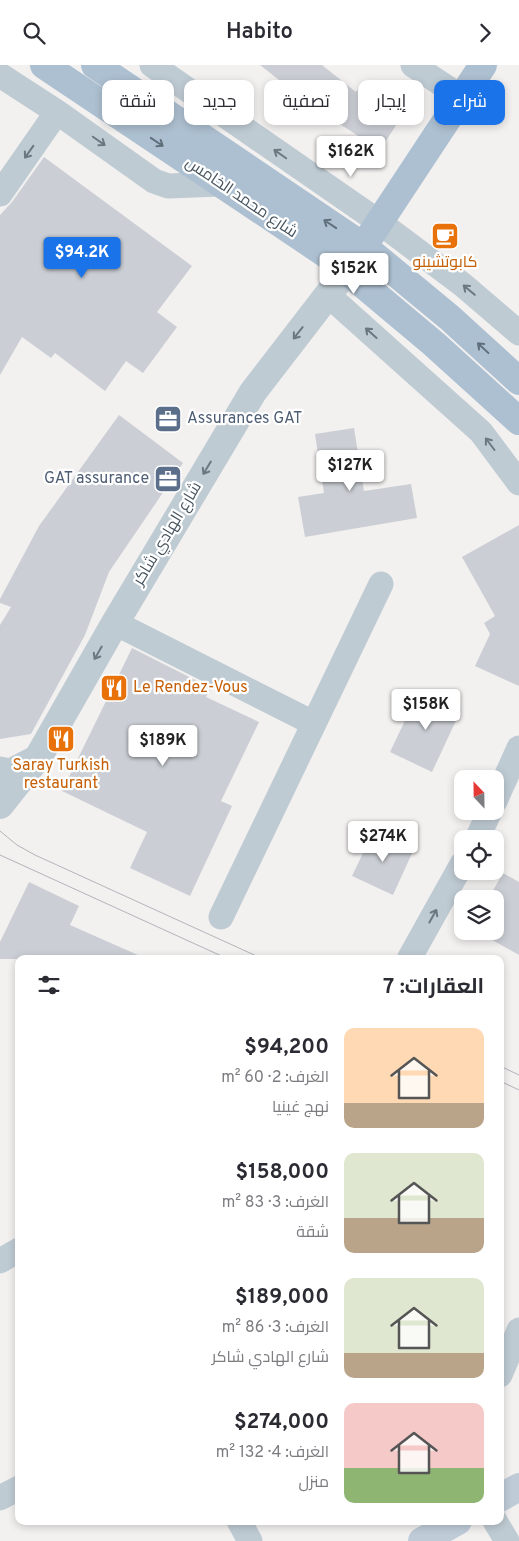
<!DOCTYPE html>
<html lang="ar">
<meta charset="utf-8">
<style>
body{margin:0;font-family:Overpass,Cairo,sans-serif;background:#f7f7f7;color:#2b2b33;direction:rtl;height:100vh;display:flex;flex-direction:column;font-size:19px;white-space:nowrap}
*{box-sizing:border-box;margin:0}
p{font-size:16px;color:#7c7c81}
.icon{flex:none;width:28px;height:28px;fill:none;stroke:currentColor;stroke-width:2;stroke-linecap:round;stroke-linejoin:round}
.map{position:relative;flex:1;overflow:hidden;direction:ltr}
.panel{position:absolute;left:15px;top:890px;width:489px;height:570px;display:flex;flex-direction:column;background:#fff;border-radius:10px;box-shadow:0 2px 8px #0003;direction:rtl}
.panel>*{flex:none}
.banner{position:absolute;left:15px;top:15px;width:490px;height:45px;direction:rtl;display:flex;gap:10px}
.needle{width:32px;rotate:338deg}
.controls{position:absolute;left:454px;top:705px;display:grid;gap:10px}
.controls a{display:grid;place-items:center;width:50px;height:50px;border-radius:10px;background:#fff;box-shadow:0 2px 8px #0003;font-size:25px}
.price{position:absolute;translate:-50% -42px;padding:0 11px;border-radius:5px;background:#fff;color:#222;font-size:16px;line-height:32px;filter:drop-shadow(0 1px 2px #0008)}
.price::after{content:'';position:absolute;left:50%;top:30px;width:15px;height:11px;margin-left:-8px;background:inherit;clip-path:polygon(0 0,100% 0,50% 100%)}
.price.active{background:#1a73e8;color:#fff}
ul{padding:0;list-style:none}
li{display:flex;align-items:center;gap:15px;height:125px;padding:0 20px}
li span{display:grid;place-items:center;flex:none;width:140px;height:100px;border-radius:10px;color:#555}
li>.icon{margin-inline-start:auto}
span .icon{width:60px;height:60px;fill:#fffc;stroke-width:1}
li b{font-size:21px}
h2{display:flex;justify-content:space-between;align-items:center;height:60px;padding:0 20px;font-size:21px}
.chip{padding:0 18px;border-radius:10px;background:#fff;box-shadow:0 2px 8px #0003;font-size:18px;line-height:45px}
.chip.active{background:#1a73e8;color:#fff}
header{display:flex;justify-content:space-between;align-items:center;height:65px;padding:0 20px;background:#fff;font-size:22px;font-weight:600}
.map>svg:first-child{display:block}
.building{fill:#cbcfd5}
.lines{fill:none;stroke-linecap:round;stroke-linejoin:round}
.minor{stroke:#bfcbd3;stroke-width:25}
.tertiary{stroke:#bfcbd3;stroke-width:28}
.secondary{stroke:#bfccd8;stroke-width:28}
.primary{stroke:#adc0d1;stroke-width:28}
.tram{stroke:#b1b5bb;stroke-width:1}
.oneway{stroke:#6a7882}
.oneway2{stroke:#606f7c}
.labels{text-anchor:middle;dominant-baseline:central;stroke-width:4.5;stroke-linejoin:round;paint-order:stroke}
.street-label{font-size:16px;fill:#46545f;stroke:#fff}
.food-label{font-size:16px;fill:#c56008;stroke:#fff}
.service-label{font-size:16px;fill:#4e5e75;stroke:#fff;text-anchor:start}
</style>
<header><svg class="icon" aria-label="forward" viewBox="0 0 24 24"><path d="M9 5l7 7-7 7"/></svg>Habito<svg class="icon" aria-label="search" viewBox="0 0 24 24"><circle cx="10" cy="10" r="6"/><path d="M15 15l6 6"/></svg></header>
<div class="map">
<svg width="519" height="1476" viewBox="0 0 519 1476">
<rect width="100%" height="100%" fill="#f3f0f0"/>
<path class="building" d="M 260,0 L 322,0 L 356,27 L 360,21 L 385,37 L 389,31 L 408,42 L 380,85 L 312,41 Z
M 44,92 L 192,201 L 157,247 L 177,262 L 143,308 L 126,296 L 105,326 L 55,288 L 51,293 L 22,272 L 0,310 L 0,150 L 12,137 Z
M 119,350 L 183,398 L 109,507 L 85,570 L 31,669 L 0,674 L 0,560 L 11,542 L 0,538 L 0,534 L 39,461 Z
M 354,363 L 364,426 L 411,419 L 417,453 L 305,472 L 298,432 L 324,428 L 315,369 Z
M 519,460 L 519,621 L 475,601 L 490,569 L 484,558 L 495,551 L 462,492 Z
M 132,583 L 211,623 L 206,632 L 259,657 L 221,736 L 232,741 L 190,831 L 130,803 L 147,767 L 62,726 Z
M 419,626 L 461,645 L 432,707 L 390,687 Z
M 374,765 L 414,784 L 393,830 L 352,811 Z
M 503,808 L 519,817 L 519,890 L 476,866 L 495,866 L 495,834 L 488,834 Z
M 29,817 L 79,841 L 70,860 L 147,894 L 0,894 L 0,877 Z"/>
<g class="lines">
<path class="minor" d="M 152,0 L 379,157 L 463,220 L 519,268
M 413,0 L 461,32
M 0,10 L 57,47 L 154,116 L 168,121 L 220,119
M 0,129 L 57,47
M 328,230 L 481,367 L 519,418
M 115,558 L 313,658
M 0,704 L 10,706 L 39,691
M 495,736 L 519,683
M 477,774 L 490,746
M 221,852 L 381,519
M 409,894 L 462,799
M 0,1196 L 19,1185
M 500,1310 L 519,1265
M 0,1433 L 19,1423
M 239,1456 L 250,1476
M 495,1456 L 507,1476"/>
<path class="tertiary" d="M 0,740 L 39,691 L 115,558 L 253,327 L 347,205"/>
<path class="secondary" d="M 500,1433 L 519,1422
M 422,1476 L 458,1456"/>
<path class="primary" d="M 44,0 L 329,191 L 434,279 L 519,356
M 95,0 L 363,181 L 450,253 L 519,316
M 353,197 L 483,0"/>
<path class="tram" d="M 0,766 L 17,780 L 35,790 L 263,894
M 0,790 L 228,894
M 500,1001 L 519,1010
M 500,1016 L 519,1025"/>
</g>
<defs><path id="oneway-shaft" d="M-6 0H5M1.5-3L5.5 0L1.5 3" fill="none" stroke-width="1.6" stroke-linecap="round" stroke-linejoin="round" transform="scale(1.25)"/></defs>
<g class="oneway">
<use href="#oneway-shaft" transform="translate(99 76) rotate(35)"/>
<use href="#oneway-shaft" transform="translate(29 87) rotate(125)"/>
<use href="#oneway-shaft" transform="translate(280 89) rotate(-145)"/>
<use href="#oneway-shaft" transform="translate(469 225) rotate(-140)"/>
<use href="#oneway-shaft" transform="translate(298 268) rotate(128)"/>
<use href="#oneway-shaft" transform="translate(371 268) rotate(-138)"/>
<use href="#oneway-shaft" transform="translate(490 379) rotate(-127)"/>
<use href="#oneway-shaft" transform="translate(207 403) rotate(121)"/>
<use href="#oneway-shaft" transform="translate(98 588) rotate(120)"/>
<use href="#oneway-shaft" transform="translate(433 851) rotate(-61)"/>
</g>
<g class="oneway2">
<use href="#oneway-shaft" transform="translate(157 77) rotate(34)"/>
<use href="#oneway-shaft" transform="translate(330 159) rotate(-146)"/>
<use href="#oneway-shaft" transform="translate(483 283) rotate(-137)"/>
</g>
<defs>
<g id="cafe-square" transform="scale(1.4375)"><rect x="-9" y="-9" width="18" height="18" rx="4" fill="#e8710a" stroke="#fff"/><path d="M-5.5-4.5H6V0H3Q3 3.5 0 3.5H-2.5Q-5.5 3.5-5.5 0ZM3-3.2v2h1.7v-2ZM-6 4.5H4V6H-6Z" fill="#fff"/></g>
<g id="office-square" transform="scale(1.4375)"><rect x="-9" y="-9" width="18" height="18" rx="4" fill="#5c6f8a" stroke="#fff"/><path d="M-6-3h4V-5.5h4V-3h4V5H-6ZM-1-4.5V-3h2v-1.5ZM-6 0V1H6V0Z" fill="#fff"/></g>
<g id="restaurant-square" transform="scale(1.4375)"><rect x="-9" y="-9" width="18" height="18" rx="4" fill="#e8710a" stroke="#fff"/><path d="M-5-6h1v4h1v-4h1v4h1v-4h1v5L-1.5 .5V6h-2V.5L-5-1ZM5-6V6H3V1.5H1.5Q1.5-4 5-6Z" fill="#fff"/></g>
</defs>
<g fill-rule="evenodd">
<use href="#cafe-square" x="445" y="171"/>
<use href="#office-square" x="168" y="354"/>
<use href="#office-square" x="168" y="414"/>
<use href="#restaurant-square" x="114" y="623"/>
<use href="#restaurant-square" x="61" y="674"/>
</g>
<g class="labels">
<g class="street-label">
<text transform="translate(241 133) rotate(34)">شارع محمد الخامس</text>
<text transform="translate(168 469) rotate(-59)">شارع الهادي شاكر</text>
</g>
<g class="food-label">
<text x="445" y="198">كابوتشينو</text>
<text x="133" y="623" text-anchor="start">Le Rendez-Vous</text>
<text x="61" y="701">Saray Turkish<tspan x="61" dy="18">restaurant</tspan></text>
</g>
<g class="service-label">
<text x="187" y="354">Assurances GAT</text>
<text x="149" y="414" text-anchor="end">GAT assurance</text>
</g>
</g>
</svg>
<div class="controls">
<a><svg class="needle" viewBox="-14 -14 28 28"><path d="M0-13l5 13h-10z" fill="#e53935"/><path d="M0 13l5-13h-10z" fill="#7c7c81"/></svg></a>
<a><svg class="icon" aria-label="locate" viewBox="0 0 24 24"><circle cx="12" cy="12" r="6"/><path d="M12 2v4M12 18v4M2 12h4M18 12h4"/></svg></a>
<a><svg class="icon" aria-label="layers" viewBox="0 0 24 24"><path d="M12 4l9 5-9 5-9-5zM3 14l9 5 9-5"/></svg></a>
</div>
<b class="price" style="left:351px;top:113px">$162K</b>
<b class="price active" style="left:82px;top:214px">$94.2K</b>
<b class="price" style="left:354px;top:230px">$152K</b>
<b class="price" style="left:350px;top:427px">$127K</b>
<b class="price" style="left:426px;top:666px">$158K</b>
<b class="price" style="left:163px;top:702px">$189K</b>
<b class="price" style="left:383px;top:798px">$274K</b>
<div class="banner">
<a class="chip active">شراء</a>
<a class="chip">إيجار</a>
<a class="chip">تصفية</a>
<a class="chip">جديد</a>
<a class="chip">شقة</a>
</div>
<section class="panel">
<h2>العقارات: 7<svg class="icon" aria-label="filters" viewBox="0 0 24 24"><path d="M4 7h16M4 17h16"/><circle cx="9" cy="7" r="2"/><circle cx="15" cy="17" r="2"/></svg></h2>
<ul>
<li><span style="background:linear-gradient(#ffd9b3 75%,#b9a48a 0)"><svg class="icon" aria-label="home" viewBox="0 0 24 24"><path d="M3 11l9-7 9 7M6 9v11h12V9"/></svg></span><div><b>$94,200</b><p>الغرف: 2 · 60 m²</p><p>نهج غينيا</p></div></li>
<li><span style="background:linear-gradient(#dfe7d0 65%,#b9a48a 0)"><svg class="icon" aria-label="home" viewBox="0 0 24 24"><path d="M3 11l9-7 9 7M6 9v11h12V9"/></svg></span><div><b>$158,000</b><p>الغرف: 3 · 83 m²</p><p>شقة</p></div></li>
<li><span style="background:linear-gradient(#dfe7d0 75%,#b9a48a 0)"><svg class="icon" aria-label="home" viewBox="0 0 24 24"><path d="M3 11l9-7 9 7M6 9v11h12V9"/></svg></span><div><b>$189,000</b><p>الغرف: 3 · 86 m²</p><p>شارع الهادي شاكر</p></div></li>
<li><span style="background:linear-gradient(#f6c9c9 65%,#8fb573 0)"><svg class="icon" aria-label="home" viewBox="0 0 24 24"><path d="M3 11l9-7 9 7M6 9v11h12V9"/></svg></span><div><b>$274,000</b><p>الغرف: 4 · 132 m²</p><p>منزل</p></div></li>
</ul>
</section>
</div>
